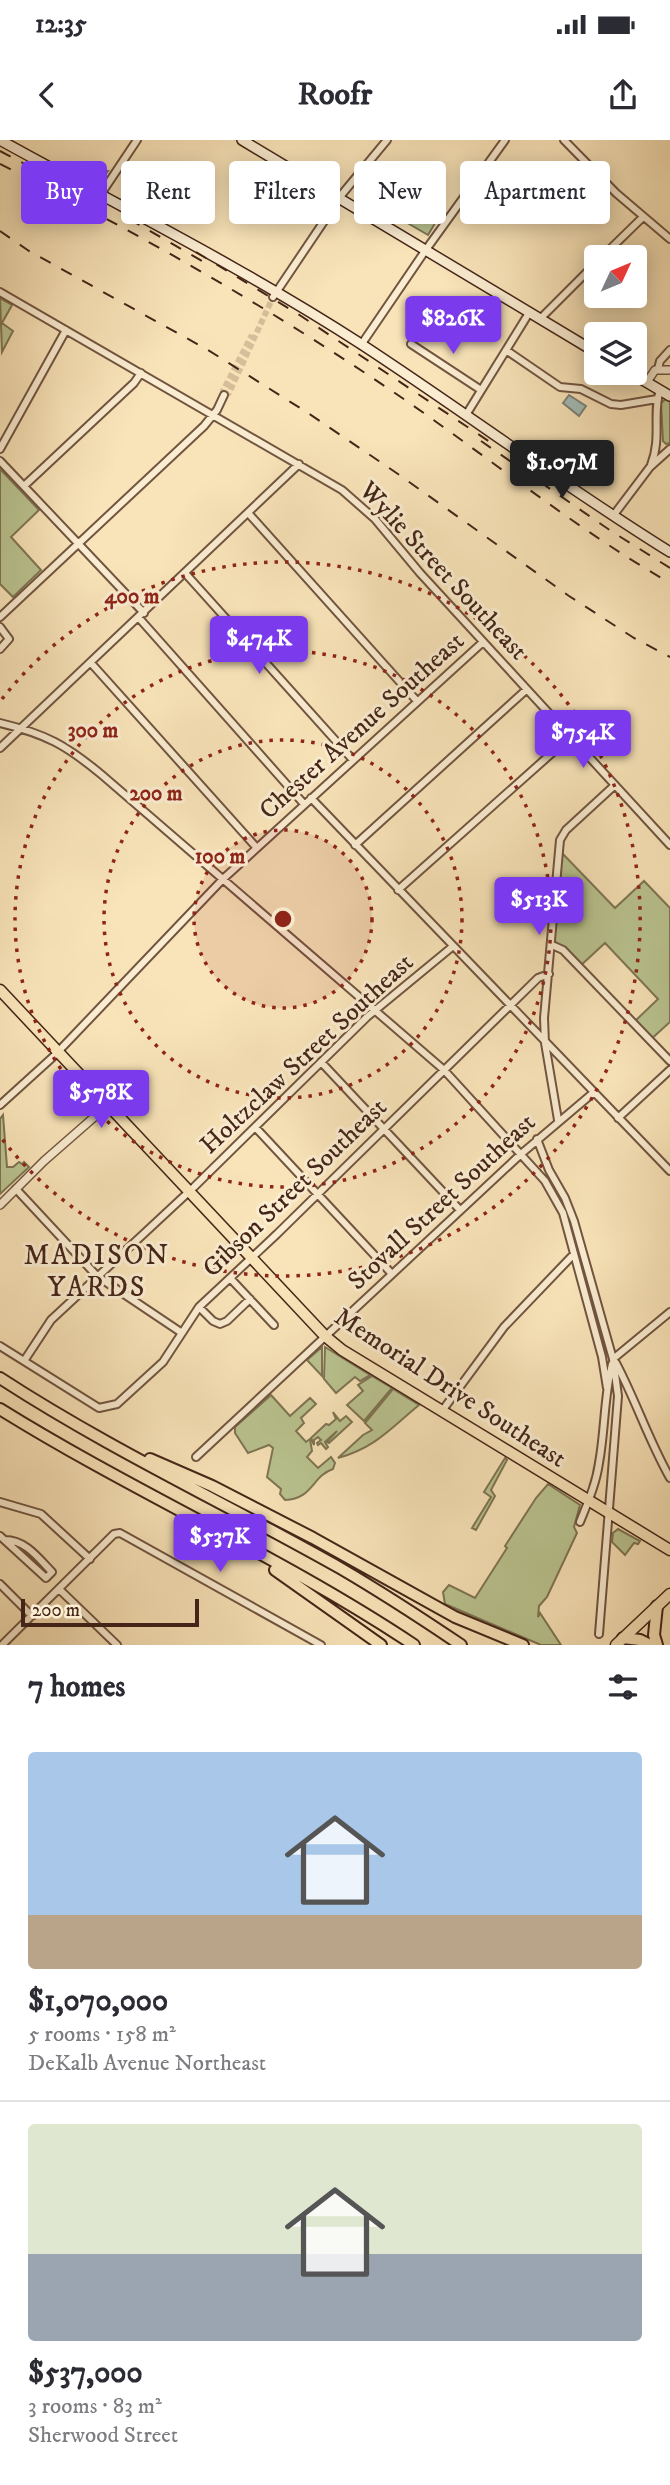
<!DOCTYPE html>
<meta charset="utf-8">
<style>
body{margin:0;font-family:"IM FELL DW Pica",serif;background:#f2f2f3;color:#2b2b33;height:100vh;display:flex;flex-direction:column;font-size:26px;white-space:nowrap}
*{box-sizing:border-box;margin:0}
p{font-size:23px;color:#7c7c81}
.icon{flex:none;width:38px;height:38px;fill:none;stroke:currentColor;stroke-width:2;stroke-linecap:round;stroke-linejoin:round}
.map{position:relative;height:1505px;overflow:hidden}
.side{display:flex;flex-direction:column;background:#fff;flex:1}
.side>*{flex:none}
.hud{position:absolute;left:21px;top:21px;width:628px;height:63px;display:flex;gap:14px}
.needle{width:46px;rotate:46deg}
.controls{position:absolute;left:584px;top:105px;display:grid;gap:14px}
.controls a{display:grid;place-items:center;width:63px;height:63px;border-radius:7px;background:#fff;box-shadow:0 4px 18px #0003;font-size:35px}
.scale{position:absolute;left:21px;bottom:18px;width:178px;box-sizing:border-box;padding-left:7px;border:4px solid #442518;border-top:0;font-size:19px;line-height:24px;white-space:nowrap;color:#442518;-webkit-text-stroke:5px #fbedd2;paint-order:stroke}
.price{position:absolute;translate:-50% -60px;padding:0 16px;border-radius:7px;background:#7c3aed;color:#fff;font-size:23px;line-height:46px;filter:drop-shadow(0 2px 4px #0008)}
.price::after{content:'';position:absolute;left:50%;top:42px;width:21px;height:16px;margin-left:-10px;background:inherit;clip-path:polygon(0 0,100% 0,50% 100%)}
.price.on{background:#222;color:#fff}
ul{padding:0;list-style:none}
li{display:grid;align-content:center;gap:14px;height:371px;padding:0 28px}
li+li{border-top:2px solid #e1e1e2}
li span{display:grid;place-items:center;height:217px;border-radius:7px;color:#555}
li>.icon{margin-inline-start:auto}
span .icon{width:126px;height:126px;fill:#fffc;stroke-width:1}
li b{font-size:30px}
h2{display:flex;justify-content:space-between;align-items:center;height:84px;padding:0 28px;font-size:30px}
.tag{padding:0 24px;border-radius:7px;background:#fff;box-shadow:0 4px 18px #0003;font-size:24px;line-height:63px}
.tag.on{background:#7c3aed;color:#fff}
.status{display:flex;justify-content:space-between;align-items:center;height:49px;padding:0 35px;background:#fff;direction:ltr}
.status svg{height:19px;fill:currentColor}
header{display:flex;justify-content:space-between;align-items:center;height:91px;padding:0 28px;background:#fff;font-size:32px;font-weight:700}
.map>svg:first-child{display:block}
.green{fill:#bac591;stroke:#7f7554;stroke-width:2}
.water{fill:#a1bcb8;stroke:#7c8078;stroke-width:2}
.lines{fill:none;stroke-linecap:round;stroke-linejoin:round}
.minor-tunnel{stroke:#d5be99;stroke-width:6;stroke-dasharray:6 3;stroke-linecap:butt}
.minor-casing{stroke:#715540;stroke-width:10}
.tertiary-casing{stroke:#715540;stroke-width:10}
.secondary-casing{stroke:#442518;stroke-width:12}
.primary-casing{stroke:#442518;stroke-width:13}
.trunk-casing{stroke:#442518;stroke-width:13}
.motorway-casing{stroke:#442518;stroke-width:14}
.minor{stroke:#fbedd2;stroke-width:6}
.tertiary{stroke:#fbedd2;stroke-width:7}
.secondary{stroke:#fbedd2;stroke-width:9}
.primary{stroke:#f9e4b9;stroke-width:10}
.trunk{stroke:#f9e4b9;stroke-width:10}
.motorway{stroke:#f9e4b9;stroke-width:10}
.rail{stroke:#442518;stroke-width:2;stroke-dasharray:12 12;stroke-linecap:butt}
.ring{fill:none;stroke:#8f2418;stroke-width:3.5;stroke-dasharray:3.5 7}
.labels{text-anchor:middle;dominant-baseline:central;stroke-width:6;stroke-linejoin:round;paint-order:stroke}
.street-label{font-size:26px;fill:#442518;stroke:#fbedd2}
.neighbourhood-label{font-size:28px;letter-spacing:2px;fill:#442518;stroke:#fbedd2}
.centre{fill:#8f2418;stroke:#fbedd2;stroke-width:3.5}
.ring-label{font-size:21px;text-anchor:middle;font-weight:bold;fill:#8f2418;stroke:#fbedd2;stroke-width:6;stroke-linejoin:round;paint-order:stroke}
</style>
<div class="status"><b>12:35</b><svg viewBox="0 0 49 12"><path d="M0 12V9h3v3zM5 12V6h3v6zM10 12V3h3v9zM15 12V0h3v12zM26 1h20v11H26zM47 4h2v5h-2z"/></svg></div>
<header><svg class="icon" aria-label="back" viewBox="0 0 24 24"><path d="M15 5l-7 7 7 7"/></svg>Roofr<svg class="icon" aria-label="share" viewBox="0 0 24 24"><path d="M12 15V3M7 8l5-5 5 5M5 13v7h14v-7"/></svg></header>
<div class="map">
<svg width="670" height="1505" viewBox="0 0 670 1505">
<rect width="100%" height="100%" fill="#f9e4b9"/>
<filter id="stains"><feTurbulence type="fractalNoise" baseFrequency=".00286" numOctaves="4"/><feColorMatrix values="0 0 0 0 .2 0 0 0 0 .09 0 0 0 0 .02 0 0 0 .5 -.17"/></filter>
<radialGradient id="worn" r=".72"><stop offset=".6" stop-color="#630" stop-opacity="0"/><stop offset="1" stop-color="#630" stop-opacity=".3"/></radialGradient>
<path class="green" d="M 108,31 L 99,44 L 76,32 Z
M 410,62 L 437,80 L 428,95 L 399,78 Z
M 0,158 L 12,165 L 2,183 L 13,191 L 2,212 Z
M 666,259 L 670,261 L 670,303 L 666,304 L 663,301 L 661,263 Z
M 0,329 L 39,370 L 11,397 L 41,430 L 13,457 L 0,444 Z
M 562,713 L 615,768 L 644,741 L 670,768 L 670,882 L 649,901 L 632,884 L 658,859 L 605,803 L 579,827 L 552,798 Z
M 3,975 L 7,1027 L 13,1027 L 19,1022 L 22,1024 L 24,1022 L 29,1027 L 0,1054 L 0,979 Z
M 322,1207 L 322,1236 L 307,1220 Z
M 325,1207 L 370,1235 L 360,1241 L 355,1237 L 336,1253 L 324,1239 Z
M 372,1236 L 392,1248 L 364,1281 L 347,1265 L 363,1251 L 358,1245 Z
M 393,1249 L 419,1265 C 391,1288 375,1308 338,1318 L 363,1295 L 372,1290 L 365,1283 Z
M 271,1255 L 290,1276 L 310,1258 L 316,1264 L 301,1278 L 304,1283 L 296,1291 L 306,1302 L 310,1299 L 312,1311 L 307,1317 L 318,1328 L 331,1317 L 335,1323 L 333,1329 C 312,1336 313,1359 285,1360 L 280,1354 L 281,1349 L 267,1337 L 273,1308 L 269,1305 L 248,1313 L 235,1293 L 235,1287 Z
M 333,1272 L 340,1281 L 346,1276 L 352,1282 L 329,1303 L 327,1302 L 337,1291 L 325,1302 L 328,1307 L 326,1309 L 321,1303 L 318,1305 L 317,1303 L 321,1300 L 318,1297 L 314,1300 L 314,1305 L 311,1298 L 326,1284 L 329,1285 L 336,1279 Z
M 505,1318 L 507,1320 L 491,1350 L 495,1356 L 476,1390 L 472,1388 L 491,1357 L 484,1352 Z
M 548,1344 L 580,1365 L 574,1387 L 577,1393 L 547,1457 L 539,1466 L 538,1477 L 540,1473 L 561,1505 L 541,1505 L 445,1464 L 443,1452 L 449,1445 L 475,1458 L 507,1408 L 505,1406 L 536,1358 Z
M 618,1389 L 640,1401 L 638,1404 L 634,1403 L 625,1415 L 612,1402 L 613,1393 Z"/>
<path class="water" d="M 569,255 L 586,266 L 579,276 L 563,263 Z"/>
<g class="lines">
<path class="minor-tunnel" d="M 224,255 L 229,253 L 273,157
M 224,255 L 223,251 L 252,195"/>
<g class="minor-casing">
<path id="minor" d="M 564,0 L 616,53 L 670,99
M 101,54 L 137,0
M 602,117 L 643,77
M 0,152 L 342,350 L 375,379 L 420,433 L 670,705
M 273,157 L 343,53 L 387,0
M 540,179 L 597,122
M 411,204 L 481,250
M 361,205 L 425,111 L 505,0
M 506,210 L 560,247 L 581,249 L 611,264 L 621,265 L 657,259
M 658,229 L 660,221 L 670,210
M 466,275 L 529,173
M 0,309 L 66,190
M 0,321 L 144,473
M 651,325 C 662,297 652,273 660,250
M 24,346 L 134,243 L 141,233
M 249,374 L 417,561
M 613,376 L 650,327 L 670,309
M 185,433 L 353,620
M 0,477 L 204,286 L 217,270 L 224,255
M 139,478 L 304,664
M 0,487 L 9,499 L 0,509
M 91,523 L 256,707
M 0,583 C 46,594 66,605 102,635 L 444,930 L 545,1041 L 563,1073 L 602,1217 L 607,1248
M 0,608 L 299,324
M 311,658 L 670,1031
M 355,705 L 526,550
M 398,750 L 570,597
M 552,805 L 563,810 L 670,921
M 321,922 L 460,1070
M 0,965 L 54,916 L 223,739 L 483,502
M 618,978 L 670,930
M 558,980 L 545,903 L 544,878 L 560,700 L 566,690 L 615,645
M 255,987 L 392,1134
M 537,999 L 549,1030 L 565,1058 L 574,1081 L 613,1219 L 618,1256 L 599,1494
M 16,1049 L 97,1136 L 182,1193
M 230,1138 L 274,1185
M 199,1167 L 213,1181 L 220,1184 L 227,1181 L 250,1159
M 0,1206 L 99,1268 L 117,1264 L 163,1222 L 199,1167 L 277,1094 L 538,838 L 549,834
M 613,1219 L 670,1172
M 24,1221 L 51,1180 L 194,1047 L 367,877 L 452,807
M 616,1223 C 636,1261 649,1301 670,1338
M 442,1271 L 504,1187 L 574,1114
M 196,1317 L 521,1014 L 593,953
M 0,1362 L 41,1374 L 90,1419
M 580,1382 C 588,1362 596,1344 599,1323 C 605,1290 604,1257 612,1224
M 0,1396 L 46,1438 L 52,1432 C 39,1419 26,1400 5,1400
M 0,1444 L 32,1476
M 59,1449 L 117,1505
M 2,1505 L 114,1394 L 120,1393 L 321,1505"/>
</g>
<g class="tertiary-casing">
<path id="tertiary" d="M 647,242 L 655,230 L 670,230
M 0,1065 L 44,1021 L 108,965"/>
</g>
<g class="secondary-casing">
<path id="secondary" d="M 0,0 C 121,67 245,129 361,204 C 465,272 565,347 670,412
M 242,0 L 597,213
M 631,233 L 670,256"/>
</g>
<g class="primary-casing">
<path id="primary" d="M 0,850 L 325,1196 L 342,1210 L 670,1410"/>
</g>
<g class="trunk-casing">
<path id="trunk" d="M 616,1505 L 670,1454"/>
</g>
<g class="motorway-casing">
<path id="motorway" d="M 0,1238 C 109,1309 227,1364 340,1428 C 381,1452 421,1478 461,1505
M 0,1269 C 135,1353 282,1417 414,1505
M 150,1319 L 212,1346 L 313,1398 L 455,1477 L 523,1505
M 275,1430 L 381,1505
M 623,1498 L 640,1500 L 650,1505
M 657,1505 L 654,1495 L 657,1466"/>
</g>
<use href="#minor" class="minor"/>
<use href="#tertiary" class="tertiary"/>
<use href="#secondary" class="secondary"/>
<use href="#primary" class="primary"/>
<use href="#trunk" class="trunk"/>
<use href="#motorway" class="motorway"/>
<path class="rail" d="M 0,11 L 104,66
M 0,24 C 133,90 263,164 386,247 C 480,310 572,387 670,443
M 129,79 L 202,121
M 0,91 L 29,111 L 208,210 L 308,273 L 398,334 L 569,456 L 634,498 L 670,517
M 196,112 L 301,176 L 490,302
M 481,301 L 611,391 L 670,428"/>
</g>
<circle cx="283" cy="779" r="89" fill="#8f2418" fill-opacity=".12"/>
<g class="ring">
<circle cx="283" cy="779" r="89"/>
<circle cx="283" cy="779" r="179"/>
<circle cx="283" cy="779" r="268"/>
<path d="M2 559A357 357 0 1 1 2 999"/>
</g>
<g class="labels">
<g class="street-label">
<text transform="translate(443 431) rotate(47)">Wylie Street Southeast</text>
<text transform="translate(362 586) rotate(-42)">Chester Avenue Southeast</text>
<text transform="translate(307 914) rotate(-43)">Holtzclaw Street Southeast</text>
<text transform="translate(295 1048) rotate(-44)">Gibson Street Southeast</text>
<text transform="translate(442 1062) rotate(-43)">Stovall Street Southeast</text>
<text transform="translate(450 1248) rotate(33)">Memorial Drive Southeast</text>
</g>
<g class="neighbourhood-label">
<text x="97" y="1115">MADISON<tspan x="97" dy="32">YARDS</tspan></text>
</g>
</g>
<circle cx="283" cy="779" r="10" class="centre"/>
<g class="ring-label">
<text x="132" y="463">400 m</text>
<text x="93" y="597">300 m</text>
<text x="156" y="660">200 m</text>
<text x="220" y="723">100 m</text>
</g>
<rect width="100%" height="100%" filter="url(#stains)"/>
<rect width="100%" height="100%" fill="url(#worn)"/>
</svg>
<div class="controls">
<a><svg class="needle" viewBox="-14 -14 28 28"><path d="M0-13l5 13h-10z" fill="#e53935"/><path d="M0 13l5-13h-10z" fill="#7c7c81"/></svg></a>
<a><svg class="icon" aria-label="layers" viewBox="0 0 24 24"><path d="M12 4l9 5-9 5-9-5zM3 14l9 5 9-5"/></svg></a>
</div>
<div class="scale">200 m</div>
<b class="price" style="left:453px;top:216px">$826K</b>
<b class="price on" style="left:562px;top:360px">$1.07M</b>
<b class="price" style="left:259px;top:536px">$474K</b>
<b class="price" style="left:583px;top:630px">$754K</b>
<b class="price" style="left:539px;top:797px">$513K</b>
<b class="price" style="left:101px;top:990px">$578K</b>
<b class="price" style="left:220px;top:1434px">$537K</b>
<div class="hud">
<a class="tag on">Buy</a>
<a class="tag">Rent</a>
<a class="tag">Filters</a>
<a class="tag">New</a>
<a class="tag">Apartment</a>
</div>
</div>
<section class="side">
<h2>7 homes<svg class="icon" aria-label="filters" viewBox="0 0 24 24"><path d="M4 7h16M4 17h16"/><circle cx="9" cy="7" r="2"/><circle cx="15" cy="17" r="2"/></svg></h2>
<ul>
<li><span style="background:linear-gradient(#a9c7e8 75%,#b9a48a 0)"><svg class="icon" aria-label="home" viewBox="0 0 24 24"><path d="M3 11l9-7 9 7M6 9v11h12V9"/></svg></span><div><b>$1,070,000</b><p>5 rooms · 158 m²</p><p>DeKalb Avenue Northeast</p></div></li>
<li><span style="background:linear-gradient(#dfe7d0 60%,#9aa5b1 0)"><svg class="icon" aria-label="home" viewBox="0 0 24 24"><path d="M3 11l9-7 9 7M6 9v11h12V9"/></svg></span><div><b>$537,000</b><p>3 rooms · 83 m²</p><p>Sherwood Street</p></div></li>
</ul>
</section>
